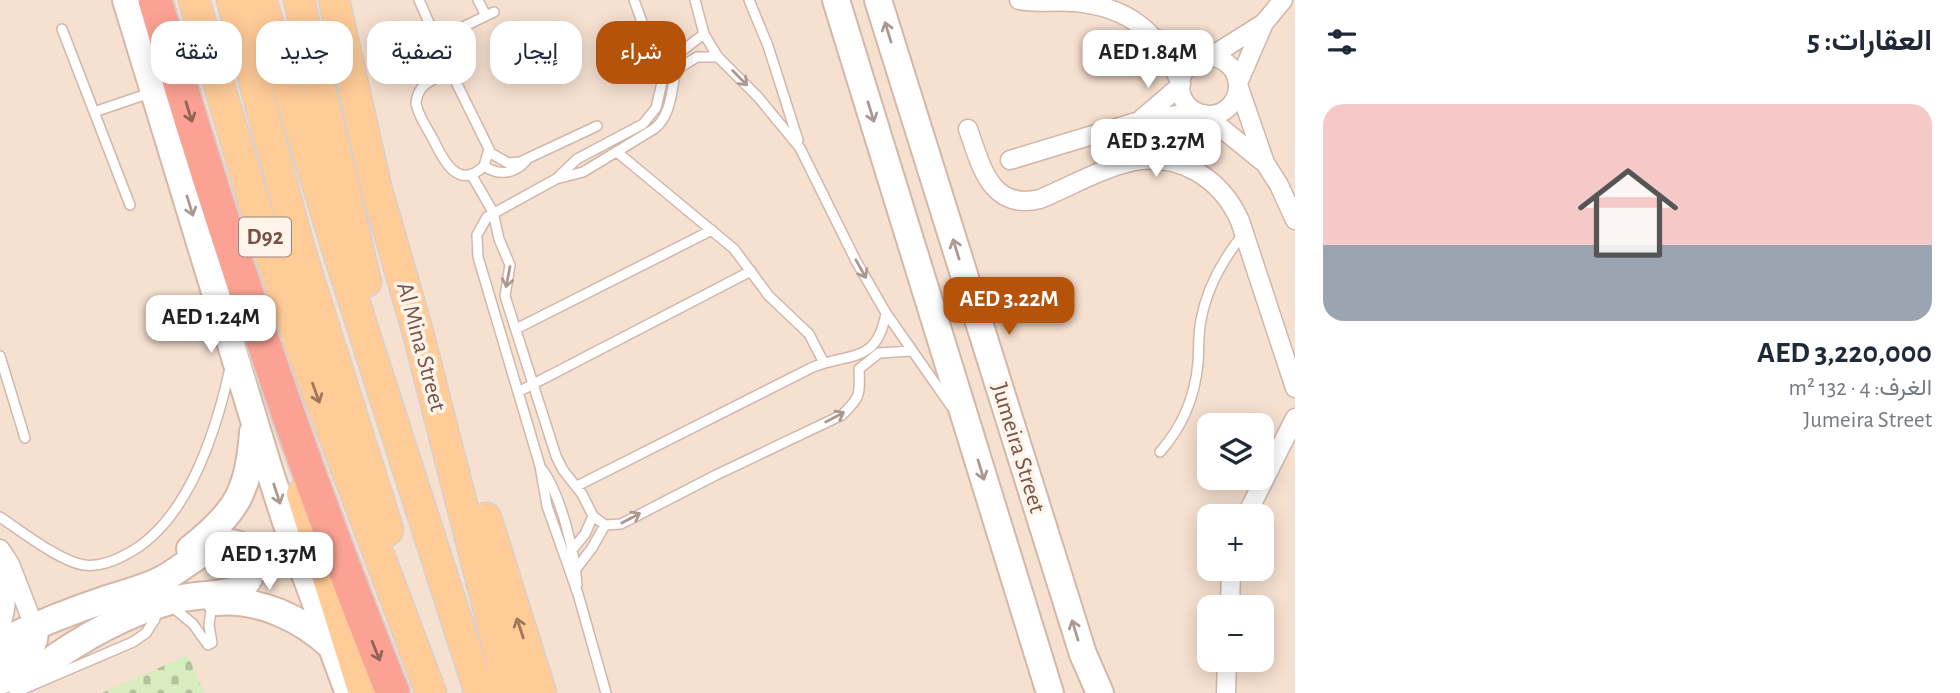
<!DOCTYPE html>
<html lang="ar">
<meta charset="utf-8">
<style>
body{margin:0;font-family:"Alegreya Sans",Vazirmatn,sans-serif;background:#f6f6f7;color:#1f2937;direction:rtl;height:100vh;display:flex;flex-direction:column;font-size:26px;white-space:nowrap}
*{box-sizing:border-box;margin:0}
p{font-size:23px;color:#747a83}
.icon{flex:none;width:38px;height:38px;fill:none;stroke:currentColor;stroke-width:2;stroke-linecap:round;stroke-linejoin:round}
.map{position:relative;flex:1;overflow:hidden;direction:ltr}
.panel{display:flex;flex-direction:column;background:#fff;width:665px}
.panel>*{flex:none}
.banner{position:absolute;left:21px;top:21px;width:665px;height:63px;direction:rtl;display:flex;gap:14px}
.buttons{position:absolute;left:1197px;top:413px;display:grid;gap:14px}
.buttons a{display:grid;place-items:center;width:77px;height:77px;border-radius:14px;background:#fff;box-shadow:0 4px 18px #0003;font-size:35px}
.price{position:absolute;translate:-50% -60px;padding:0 16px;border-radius:14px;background:#fff;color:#222;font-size:23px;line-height:46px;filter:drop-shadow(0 2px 4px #0008)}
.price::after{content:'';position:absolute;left:50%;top:42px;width:21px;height:16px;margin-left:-10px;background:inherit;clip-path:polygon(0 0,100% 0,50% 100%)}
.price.on{background:#b45309;color:#fff}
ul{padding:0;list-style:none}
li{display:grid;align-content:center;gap:14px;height:371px;padding:0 28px}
li span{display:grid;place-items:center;height:217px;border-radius:21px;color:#555}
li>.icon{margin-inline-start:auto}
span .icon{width:126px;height:126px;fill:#fffc;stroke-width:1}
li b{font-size:30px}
h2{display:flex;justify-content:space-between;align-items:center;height:84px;padding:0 28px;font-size:30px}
.tag{padding:0 24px;border-radius:21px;background:#fff;box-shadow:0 4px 18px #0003;font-size:24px;line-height:63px}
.tag.on{background:#b45309;color:#fff}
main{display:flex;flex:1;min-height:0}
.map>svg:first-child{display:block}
.residential{fill:#f6e0d0;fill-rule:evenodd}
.cemetery{fill:url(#cemetery-stones)}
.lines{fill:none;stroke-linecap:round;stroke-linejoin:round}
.lane-casing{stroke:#d1b7ab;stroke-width:12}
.street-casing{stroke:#d1b7ab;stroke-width:21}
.secondary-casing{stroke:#d5b6a7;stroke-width:30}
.primary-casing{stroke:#d9cfcb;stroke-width:33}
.highway-casing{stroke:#d9cfcb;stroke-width:37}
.lane{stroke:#fff;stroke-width:9}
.street{stroke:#fff;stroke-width:18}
.secondary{stroke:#fff;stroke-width:26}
.primary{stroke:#ffcb97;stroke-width:30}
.highway{stroke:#fca294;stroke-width:33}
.oneway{stroke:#ad9791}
.oneway2{stroke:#926256}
.oneway3{stroke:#a0765f}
.labels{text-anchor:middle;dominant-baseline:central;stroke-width:7;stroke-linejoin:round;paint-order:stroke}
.shield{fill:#fff4e9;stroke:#a08378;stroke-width:2}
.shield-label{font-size:23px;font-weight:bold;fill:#775247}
.street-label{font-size:24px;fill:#775247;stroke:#fff4e9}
</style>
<main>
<section class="panel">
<h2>العقارات: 5<svg class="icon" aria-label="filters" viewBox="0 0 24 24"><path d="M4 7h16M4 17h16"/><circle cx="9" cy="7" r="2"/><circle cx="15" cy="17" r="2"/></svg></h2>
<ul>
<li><span style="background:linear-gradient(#f6c9c9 65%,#9aa5b1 0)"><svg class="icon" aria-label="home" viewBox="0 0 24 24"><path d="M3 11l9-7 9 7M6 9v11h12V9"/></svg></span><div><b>AED 3,220,000</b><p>الغرف: 4 · 132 m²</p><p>Jumeira Street</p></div></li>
</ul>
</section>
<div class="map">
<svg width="1295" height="693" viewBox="0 0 1295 693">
<defs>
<pattern id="cemetery-stones" width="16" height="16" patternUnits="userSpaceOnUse" patternTransform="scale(1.75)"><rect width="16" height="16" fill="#d7ecbf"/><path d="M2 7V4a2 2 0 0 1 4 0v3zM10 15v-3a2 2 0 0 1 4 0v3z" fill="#b3c29d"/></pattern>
</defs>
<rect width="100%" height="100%" fill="#feefe2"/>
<path class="residential" d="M 0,0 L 1295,0 L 1295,693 L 0,693 ZM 1209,425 L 1262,425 L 1262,478 L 1209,478 ZM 1209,516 L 1262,516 L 1262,569 L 1209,569 ZM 1209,607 L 1262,607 L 1262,660 L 1209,660 Z"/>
<path class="cemetery" d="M 188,655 L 204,693 L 102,693 Z"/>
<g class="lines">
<g class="lane-casing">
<path id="lane" d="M 419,0 L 451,72
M 478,0 L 486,16
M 634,0 L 645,30
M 695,0 L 704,34 L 718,57 L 758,97 L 800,148 L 856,261 L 886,313 L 951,406
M 749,0 L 768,46 L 798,140
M 62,29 L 130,205
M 407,54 L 494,12
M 451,72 L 489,149 L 484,166 C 458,191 443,160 433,139 C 427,128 419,117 416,104 C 417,83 434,79 451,72 Z
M 94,112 L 153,92
M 489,152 L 508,163 L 520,162 L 597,126
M 617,152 L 734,249 L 769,296 L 809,334 L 824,363
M 484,166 C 499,176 514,174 526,161
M 471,174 L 493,212 L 499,239 L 510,265 L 505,296 L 556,456 L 563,470 L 582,494 L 593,516 L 605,525 L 621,524 L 716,475 L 842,415 C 861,397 860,394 859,369 L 879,353 L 912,351
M 556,179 L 583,172 L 654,129 C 672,115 671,90 676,70 L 697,57 L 718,57
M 516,329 L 712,230
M 0,356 L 25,438
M 518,392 L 751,271
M 1160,452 C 1183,426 1195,397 1198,363 C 1199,349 1198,334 1201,320 C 1207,287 1223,259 1244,233
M 542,469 C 561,495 575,553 577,585
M 577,486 L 813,367 C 851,352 877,364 886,313
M 0,517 C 21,531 61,562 84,565 C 99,567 112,562 125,555 C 187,524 216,432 230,368
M 572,550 L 585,534 L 593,516
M 576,569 L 592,548 L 605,525
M 212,604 L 209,625 L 212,643
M 176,610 L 193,624 L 208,645
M 14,693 L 133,642 L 146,633 L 155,619
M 606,693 L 578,594 L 547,506 L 540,466 L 478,257 L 477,235 L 487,217 L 556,179 L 577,159 L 643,124 L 656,108 L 664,74 L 671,59 L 704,34"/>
</g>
<g class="street-casing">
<path id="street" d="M 1019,0 C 1038,4 1056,0 1074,2 C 1131,7 1159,33 1181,84
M 1157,39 L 1206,57
M 1210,57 L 1264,23
M1180 86a29 29 0 1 1 58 0a29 29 0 1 1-58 0Z
M 1238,83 L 1264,23 L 1283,0
M 1238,85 L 1265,163 L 1279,185 L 1295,220
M 1204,114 L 1262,161
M 1139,121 L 1180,86
M 968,129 C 981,165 990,211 1040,199 C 1069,187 1100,169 1130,162 C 1178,151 1221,178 1240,221 L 1295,388
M 1010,160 L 1139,121 L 1197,112
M 1246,516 L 1295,418
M 0,549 L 10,564 L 34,626
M 0,564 C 5,586 10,604 0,626
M 1230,607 L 1231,569
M 1226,693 L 1227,660"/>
</g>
<g class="secondary-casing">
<path id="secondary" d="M 126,0 L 268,466 L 286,522 L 348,691
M 836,0 L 1050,693
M 878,0 L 1083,654 L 1100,693
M 190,549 C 237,512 249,491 253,432
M 216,602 C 259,598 303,619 333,648
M 0,642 C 34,626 68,612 104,600 C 124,593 144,589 163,579 C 180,570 211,543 228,543 C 239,542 249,550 251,561 C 254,571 249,583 240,588 C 227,595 193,595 177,599 C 126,613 83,637 40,668
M 0,662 C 19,655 39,650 34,626
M 0,681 L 56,661"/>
</g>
<g class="primary-casing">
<path id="primary" d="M 194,0 L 254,203 L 302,351 L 431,693
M 232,0 L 301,254 L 388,530
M 261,0 L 336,245 L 480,693
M 299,0 L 366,282
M 334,0 L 376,187 L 417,329 L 510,693
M 302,494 L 364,693
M 486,518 L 541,693"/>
</g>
<g class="highway-casing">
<path id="highway" d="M 155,0 C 224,235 302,466 393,693"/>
</g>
<use href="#lane" class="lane"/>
<use href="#street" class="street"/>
<use href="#secondary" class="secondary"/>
<use href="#primary" class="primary"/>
<use href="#highway" class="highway"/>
</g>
<defs><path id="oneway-shaft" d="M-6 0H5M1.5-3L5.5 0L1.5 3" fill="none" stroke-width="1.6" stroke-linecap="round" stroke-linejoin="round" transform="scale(1.75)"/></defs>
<g class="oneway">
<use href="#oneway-shaft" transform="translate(888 32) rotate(-107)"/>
<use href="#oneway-shaft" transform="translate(740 78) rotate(45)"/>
<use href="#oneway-shaft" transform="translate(871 112) rotate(73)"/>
<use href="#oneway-shaft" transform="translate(190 206) rotate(73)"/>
<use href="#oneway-shaft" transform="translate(956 249) rotate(-107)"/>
<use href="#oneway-shaft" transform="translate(861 269) rotate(61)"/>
<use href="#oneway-shaft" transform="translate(508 277) rotate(101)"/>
<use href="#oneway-shaft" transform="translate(835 417) rotate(-28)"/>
<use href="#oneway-shaft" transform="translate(981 470) rotate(73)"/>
<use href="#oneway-shaft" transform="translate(277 494) rotate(72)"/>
<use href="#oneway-shaft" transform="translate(631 518) rotate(-28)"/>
<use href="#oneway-shaft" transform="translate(1075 630) rotate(-107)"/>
</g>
<g class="oneway2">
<use href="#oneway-shaft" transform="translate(189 112) rotate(73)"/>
<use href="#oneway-shaft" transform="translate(376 651) rotate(68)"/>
</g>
<g class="oneway3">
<use href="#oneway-shaft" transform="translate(316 393) rotate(70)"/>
<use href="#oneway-shaft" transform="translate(520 628) rotate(-108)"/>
</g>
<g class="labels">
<rect class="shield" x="239" y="217.5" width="52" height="39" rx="5"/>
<g class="shield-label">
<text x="265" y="237">D92</text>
</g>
<g class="street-label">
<text transform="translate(421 347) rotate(75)">Al Mina Street</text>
<text transform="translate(1018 448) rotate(73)">Jumeira Street</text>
</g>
</g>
</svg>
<div class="buttons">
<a><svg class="icon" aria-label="layers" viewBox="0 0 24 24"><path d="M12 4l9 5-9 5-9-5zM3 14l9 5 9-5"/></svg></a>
<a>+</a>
<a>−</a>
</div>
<b class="price" style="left:1148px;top:90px">AED 1.84M</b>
<b class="price" style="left:1156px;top:179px">AED 3.27M</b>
<b class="price on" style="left:1009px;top:337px">AED 3.22M</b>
<b class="price" style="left:211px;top:355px">AED 1.24M</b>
<b class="price" style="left:269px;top:592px">AED 1.37M</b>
<div class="banner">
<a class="tag on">شراء</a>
<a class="tag">إيجار</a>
<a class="tag">تصفية</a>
<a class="tag">جديد</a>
<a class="tag">شقة</a>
</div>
</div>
</main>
